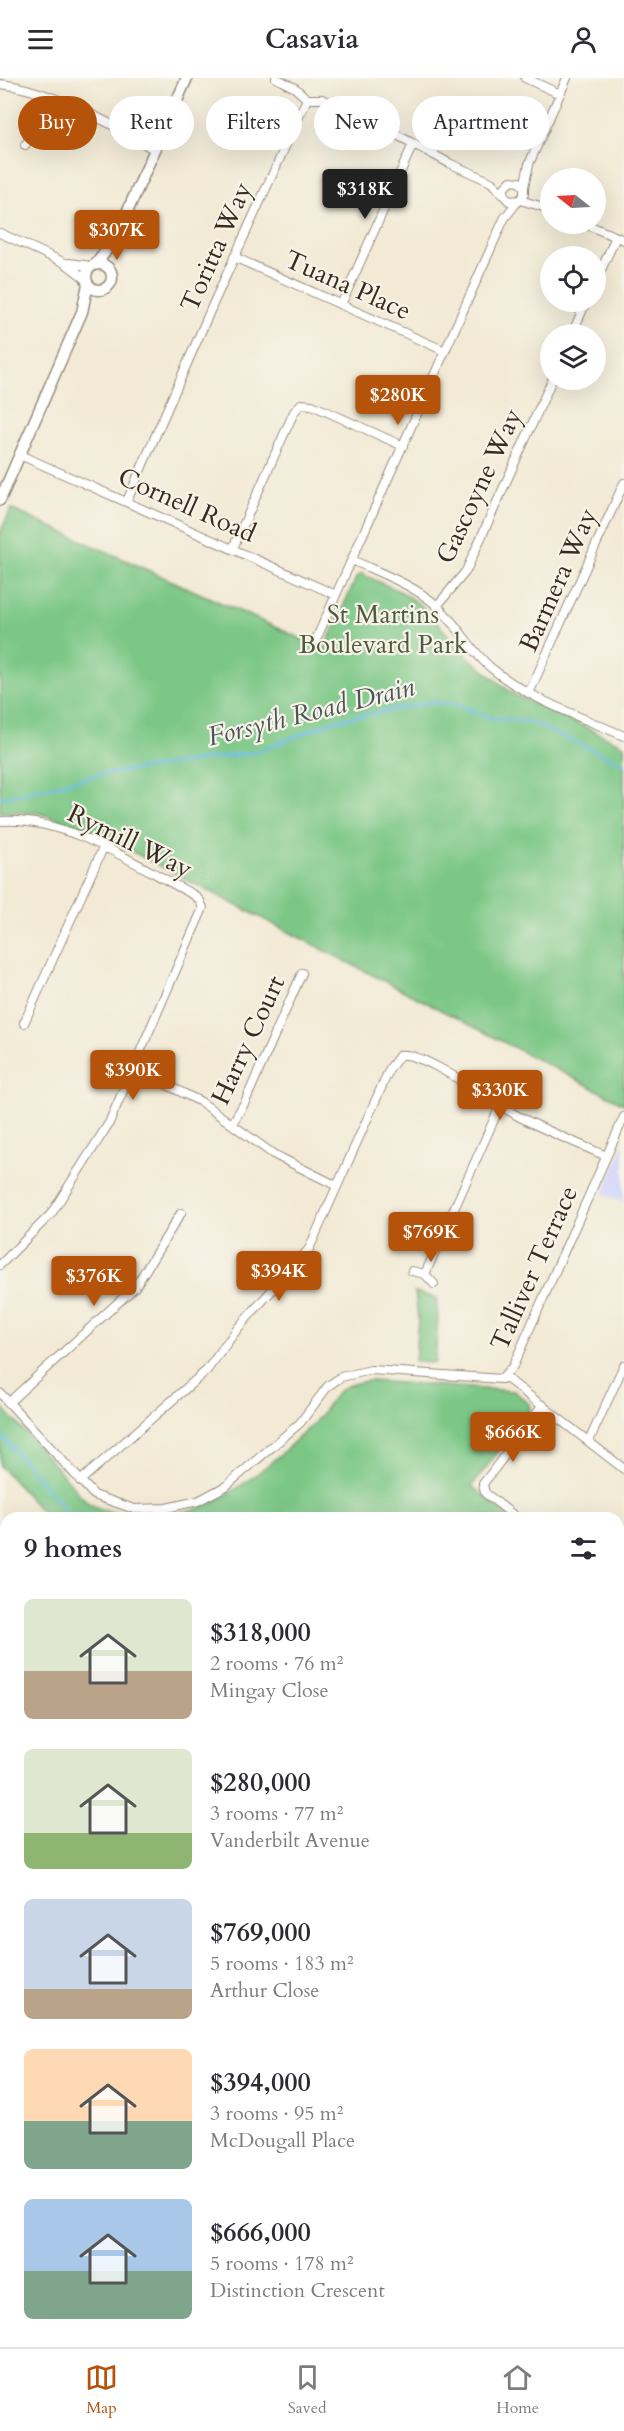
<!DOCTYPE html>
<meta charset="utf-8">
<style>
body{margin:0;font-family:Cardo,serif;background:#f7f7f7;color:#2b2b33;height:100vh;display:flex;flex-direction:column;font-size:22px;white-space:nowrap}
*{box-sizing:border-box;margin:0}
p{font-size:20px;color:#7c7c81}
.icon{flex:none;width:33px;height:33px;fill:none;stroke:currentColor;stroke-width:2;stroke-linecap:round;stroke-linejoin:round}
.map{position:relative;flex:1;overflow:hidden}
.sheet{position:absolute;left:0px;top:1434px;width:624px;height:836px;display:flex;flex-direction:column;background:#fff;border-radius:18px 18px 0 0;box-shadow:0 6px 24px #0002}
.sheet>*{flex:none}
.hud{position:absolute;left:18px;top:18px;width:588px;height:54px;display:flex;gap:12px}
.needle{width:39px;rotate:288deg}
.buttons{position:absolute;left:540px;top:90px;display:grid;gap:12px}
.buttons a{display:grid;place-items:center;width:66px;height:66px;border-radius:50%;background:#fff;box-shadow:0 6px 24px #0002;font-size:30px}
.price{position:absolute;translate:-50% -51px;padding:0 14px;border-radius:6px;background:#b45309;color:#fff;font-size:20px;line-height:39px;filter:drop-shadow(0 2px 3px #0008)}
.price::after{content:'';position:absolute;left:50%;top:36px;width:18px;height:14px;margin-left:-9px;background:inherit;clip-path:polygon(0 0,100% 0,50% 100%)}
.price.current{background:#222;color:#fff}
ul{padding:0;list-style:none}
li{display:flex;align-items:center;gap:18px;height:150px;padding:0 24px}
li span{display:grid;place-items:center;flex:none;width:168px;height:120px;border-radius:9px;color:#555}
li>.icon{margin-inline-start:auto}
span .icon{width:72px;height:72px;fill:#fffc;stroke-width:1}
li b{font-size:26px}
h2{display:flex;justify-content:space-between;align-items:center;height:72px;padding:0 24px;font-size:26px}
.pill{padding:0 21px;border-radius:27px;background:#fff;box-shadow:0 6px 24px #0002;font-size:21px;line-height:54px}
.pill.current{background:#b45309;color:#fff}
header{display:flex;justify-content:space-between;align-items:center;height:78px;padding:0 24px;background:#fff;font-size:27px;font-weight:800}
.tab-bar{display:flex;justify-content:space-around;align-items:center;height:84px;border-top:2px solid #e1e1e2;background:#fff;font-size:16px;color:#7c7c81}
.tab-bar a{display:grid;justify-items:center;gap:3px}
.tab-bar .current{color:#b45309}
.map>svg:first-child{display:block}
.built{fill:#d5d8f9}
.green{fill:#7cc786;stroke:#5c7852;stroke-width:1.5}
.lines{fill:none;stroke-linecap:round;stroke-linejoin:round}
.stream{stroke:#69bae5;stroke-width:3}
.minor-casing{stroke:#968a7a;stroke-width:10}
.tertiary-casing{stroke:#968a7a;stroke-width:13}
.minor{stroke:#fff;stroke-width:8}
.tertiary{stroke:#fff;stroke-width:10}
.labels{text-anchor:middle;dominant-baseline:central;stroke-width:4.5;stroke-linejoin:round;paint-order:stroke}
.street-label{font-size:26px;fill:#3b2a1e;stroke:#f7f3e8}
.park-label{font-size:26px;fill:#4e593d;stroke:#f7f3e8}
.water-label{font-size:27px;font-style:italic;fill:#49555a;stroke:#f7f3e8}
</style>
<header><svg class="icon" aria-label="menu" viewBox="0 0 24 24"><path d="M4 6h16M4 12h16M4 18h16"/></svg>Casavia<svg class="icon" aria-label="person" viewBox="0 0 24 24"><circle cx="12" cy="8" r="4"/><path d="M4 21q1-7 8-7t8 7"/></svg></header>
<div class="map">
<svg width="624" height="2269" viewBox="0 0 624 2269">
<rect width="100%" height="100%" fill="#f7f3e8"/>
<filter id="ink" filterUnits="userSpaceOnUse"><feTurbulence type="fractalNoise" baseFrequency=".0167" numOctaves="2"/><feDisplacementMap in="SourceGraphic" scale="12" xChannelSelector="R" yChannelSelector="G"/><feConvolveMatrix kernelMatrix="1 2 1 2 8 2 1 2 1" color-interpolation-filters="sRGB"/></filter>
<filter id="wash" filterUnits="userSpaceOnUse"><feTurbulence type="fractalNoise" baseFrequency=".008" numOctaves="4" result="noise"/><feDisplacementMap in="SourceGraphic" scale="24" xChannelSelector="R" yChannelSelector="G"/><feGaussianBlur stdDeviation="1.35" result="paint"/><feColorMatrix in="noise" values="0 0 0 0 0 0 0 0 0 0 0 0 0 0 0 0 0 1.4 0 .05"/><feComposite in="paint" operator="in"/></filter>
<g filter="url(#wash)">
<rect width="100%" height="100%" fill="#f2ead5"/>
<path class="built" d="M 624,1067 L 624,1125 L 603,1116 Z"/>
<path class="green" d="M 11,431 L 324,571 L 357,498 L 362,496 L 403,515 L 421,527 L 468,579 L 513,616 L 624,667 L 624,1026 L 86,750 L 38,735 L 0,734 L 0,455 Z
M 415,1214 L 436,1220 L 438,1240 L 435,1285 L 415,1284 L 418,1240 Z
M 372,1303 L 514,1313 L 529,1326 L 530,1332 L 472,1408 L 510,1440 L 47,1440 L 0,1388 L 0,1326 C 21,1350 43,1374 64,1398 C 72,1406 79,1418 89,1425 C 98,1432 116,1435 128,1437 C 205,1448 258,1398 310,1349 C 335,1326 328,1305 372,1303 Z
M 6,1528 L 6,1815 L 0,1831 L 0,1531 Z
M 618,1529 L 624,1533 L 624,1670 L 618,1667 Z
M 624,2007 L 624,2047 L 618,2044 L 618,2019 Z"/>
<g class="lines">
<path class="stream" d="M 0,720 L 99,697 L 256,674 L 337,642 L 433,624 L 460,628 L 491,640 L 530,644 L 624,686
M 0,1356 L 72,1440
M 0,1584 L 6,1582
M 618,1609 L 624,1613"/>
</g>
</g>
<g filter="url(#ink)">
<g class="lines">
<g class="minor-casing">
<path id="minor" d="M 276,0 L 295,10 L 307,21
M 525,0 L 560,16
M 0,6 C 40,10 91,35 127,55 C 137,60 145,67 155,72
M 132,56 L 158,64
M 25,67 L 38,51 L 50,20
M 524,109 L 529,86 L 567,0
M 520,122 L 550,131
M 585,146 L 624,162
M 0,155 L 65,185 L 86,201
M 234,179 L 445,273
M 69,185 L 92,188
M 596,203 L 616,159
M 341,227 L 413,66
M 572,256 L 586,224
M 20,377 L 336,517
M 127,423 L 214,224 L 307,21 L 322,21 L 371,43 L 449,85 L 491,104 L 509,123 L 520,122 L 524,116 L 524,109 L 519,104 L 511,103 L 504,110 L 504,117
M 233,470 L 294,334 L 301,326 L 312,327 L 403,368
M 352,482 C 380,495 412,506 436,527 C 457,545 469,571 490,589 C 528,621 579,638 624,658
M 437,528 L 466,493 L 552,302
M 314,566 L 504,141 L 517,124
M 529,615 L 624,405
M 0,743 C 67,738 136,787 194,817 L 200,823 L 203,830 L 109,1045 L 51,1136 L 0,1187
M 24,945 L 103,770
M 133,990 L 201,1024 L 273,1076 L 337,1108
M 232,1046 L 245,1024 L 302,895
M 412,1193 L 425,1196 L 434,1206
M 425,1196 L 500,1028
M 505,1299 L 624,1391
M 0,1315 L 94,1417 L 134,1431 L 166,1430 L 198,1423 L 226,1408 L 300,1345 L 328,1308 L 341,1299 L 371,1292 L 502,1301 L 513,1288 L 624,1039
M 8,1325 L 135,1209 L 181,1135
M 589,1363 L 624,1287
M 80,1403 L 207,1292 L 238,1250 L 309,1171 L 390,990 L 400,977 C 424,973 493,1025 518,1038 C 546,1053 577,1065 606,1078
M 517,1440 L 485,1415 L 483,1406 L 543,1327
M 618,1519 L 624,1523
M 0,1849 L 6,1837
M 0,1903 L 6,1906
M 618,1951 L 624,1939
M 618,1975 L 624,1979
M 618,2009 L 624,1997
M 0,2031 L 6,2034
M 618,2048 L 624,2051
M 0,2134 L 6,2122
M 618,2181 L 624,2184
M 332,2269 L 335,2264
M 492,2269 L 497,2267 L 498,2264"/>
</g>
<g class="tertiary-casing">
<path id="tertiary" d="M 96,186 L 115,161 L 187,0
M86 199a13 13 0 1 1 26 0a13 13 0 1 1-26 0Z
M 0,422 L 82,234 L 88,206
M 0,2162 L 6,2165
M 0,2179 L 6,2181
M 176,2264 L 187,2269
M 206,2264 L 217,2269"/>
</g>
<use href="#minor" class="minor"/>
<use href="#tertiary" class="tertiary"/>
</g>
</g>
<g class="labels">
<g class="street-label">
<text transform="translate(216 169) rotate(-66)">Toritta Way</text>
<text transform="translate(348 207) rotate(24)">Tuana Place</text>
<text transform="translate(479 408) rotate(-65)">Gascoyne Way</text>
<text transform="translate(187 427) rotate(24)">Cornell Road</text>
<text transform="translate(558 502) rotate(-66)">Barmera Way</text>
<text transform="translate(130 763) rotate(26)">Rymill Way</text>
<text transform="translate(248 962) rotate(-65)">Harry Court</text>
<text transform="translate(534 1190) rotate(-66)">Talliver Terrace</text>
</g>
<g class="park-label">
<text x="383" y="536">St Martins<tspan x="383" dy="30">Boulevard Park</tspan></text>
</g>
<g class="water-label">
<text transform="translate(311 634) rotate(-14)">Forsyth Road Drain</text>
</g>
</g>
</svg>
<div class="buttons">
<a><svg class="needle" viewBox="-14 -14 28 28"><path d="M0-13l5 13h-10z" fill="#e53935"/><path d="M0 13l5-13h-10z" fill="#7c7c81"/></svg></a>
<a><svg class="icon" aria-label="locate" viewBox="0 0 24 24"><circle cx="12" cy="12" r="6"/><path d="M12 2v4M12 18v4M2 12h4M18 12h4"/></svg></a>
<a><svg class="icon" aria-label="layers" viewBox="0 0 24 24"><path d="M12 4l9 5-9 5-9-5zM3 14l9 5 9-5"/></svg></a>
</div>
<b class="price current" style="left:365px;top:142px">$318K</b>
<b class="price" style="left:117px;top:183px">$307K</b>
<b class="price" style="left:398px;top:348px">$280K</b>
<b class="price" style="left:133px;top:1023px">$390K</b>
<b class="price" style="left:500px;top:1043px">$330K</b>
<b class="price" style="left:431px;top:1185px">$769K</b>
<b class="price" style="left:279px;top:1224px">$394K</b>
<b class="price" style="left:94px;top:1229px">$376K</b>
<b class="price" style="left:513px;top:1385px">$666K</b>
<div class="hud">
<a class="pill current">Buy</a>
<a class="pill">Rent</a>
<a class="pill">Filters</a>
<a class="pill">New</a>
<a class="pill">Apartment</a>
</div>
<section class="sheet">
<h2>9 homes<svg class="icon" aria-label="filters" viewBox="0 0 24 24"><path d="M4 7h16M4 17h16"/><circle cx="9" cy="7" r="2"/><circle cx="15" cy="17" r="2"/></svg></h2>
<ul>
<li><span style="background:linear-gradient(#dfe7d0 60%,#b9a48a 0)"><svg class="icon" aria-label="home" viewBox="0 0 24 24"><path d="M3 11l9-7 9 7M6 9v11h12V9"/></svg></span><div><b>$318,000</b><p>2 rooms · 76 m²</p><p>Mingay Close</p></div></li>
<li><span style="background:linear-gradient(#dfe7d0 70%,#8fb573 0)"><svg class="icon" aria-label="home" viewBox="0 0 24 24"><path d="M3 11l9-7 9 7M6 9v11h12V9"/></svg></span><div><b>$280,000</b><p>3 rooms · 77 m²</p><p>Vanderbilt Avenue</p></div></li>
<li><span style="background:linear-gradient(#c9d6e8 75%,#b9a48a 0)"><svg class="icon" aria-label="home" viewBox="0 0 24 24"><path d="M3 11l9-7 9 7M6 9v11h12V9"/></svg></span><div><b>$769,000</b><p>5 rooms · 183 m²</p><p>Arthur Close</p></div></li>
<li><span style="background:linear-gradient(#ffd9b3 60%,#7fa58c 0)"><svg class="icon" aria-label="home" viewBox="0 0 24 24"><path d="M3 11l9-7 9 7M6 9v11h12V9"/></svg></span><div><b>$394,000</b><p>3 rooms · 95 m²</p><p>McDougall Place</p></div></li>
<li><span style="background:linear-gradient(#a9c7e8 60%,#7fa58c 0)"><svg class="icon" aria-label="home" viewBox="0 0 24 24"><path d="M3 11l9-7 9 7M6 9v11h12V9"/></svg></span><div><b>$666,000</b><p>5 rooms · 178 m²</p><p>Distinction Crescent</p></div></li>
</ul>
</section>
</div>
<nav class="tab-bar">
<a class="current"><svg class="icon" aria-label="map" viewBox="0 0 24 24"><path d="M3 6l6-2 6 2 6-2v14l-6 2-6-2-6 2zM9 4v14M15 6v14"/></svg>Map</a>
<a><svg class="icon" aria-label="saved" viewBox="0 0 24 24"><path d="M7 4h10v16l-5-4-5 4z"/></svg>Saved</a>
<a><svg class="icon" aria-label="home" viewBox="0 0 24 24"><path d="M3 11l9-7 9 7M6 9v11h12V9"/></svg>Home</a>
</nav>
